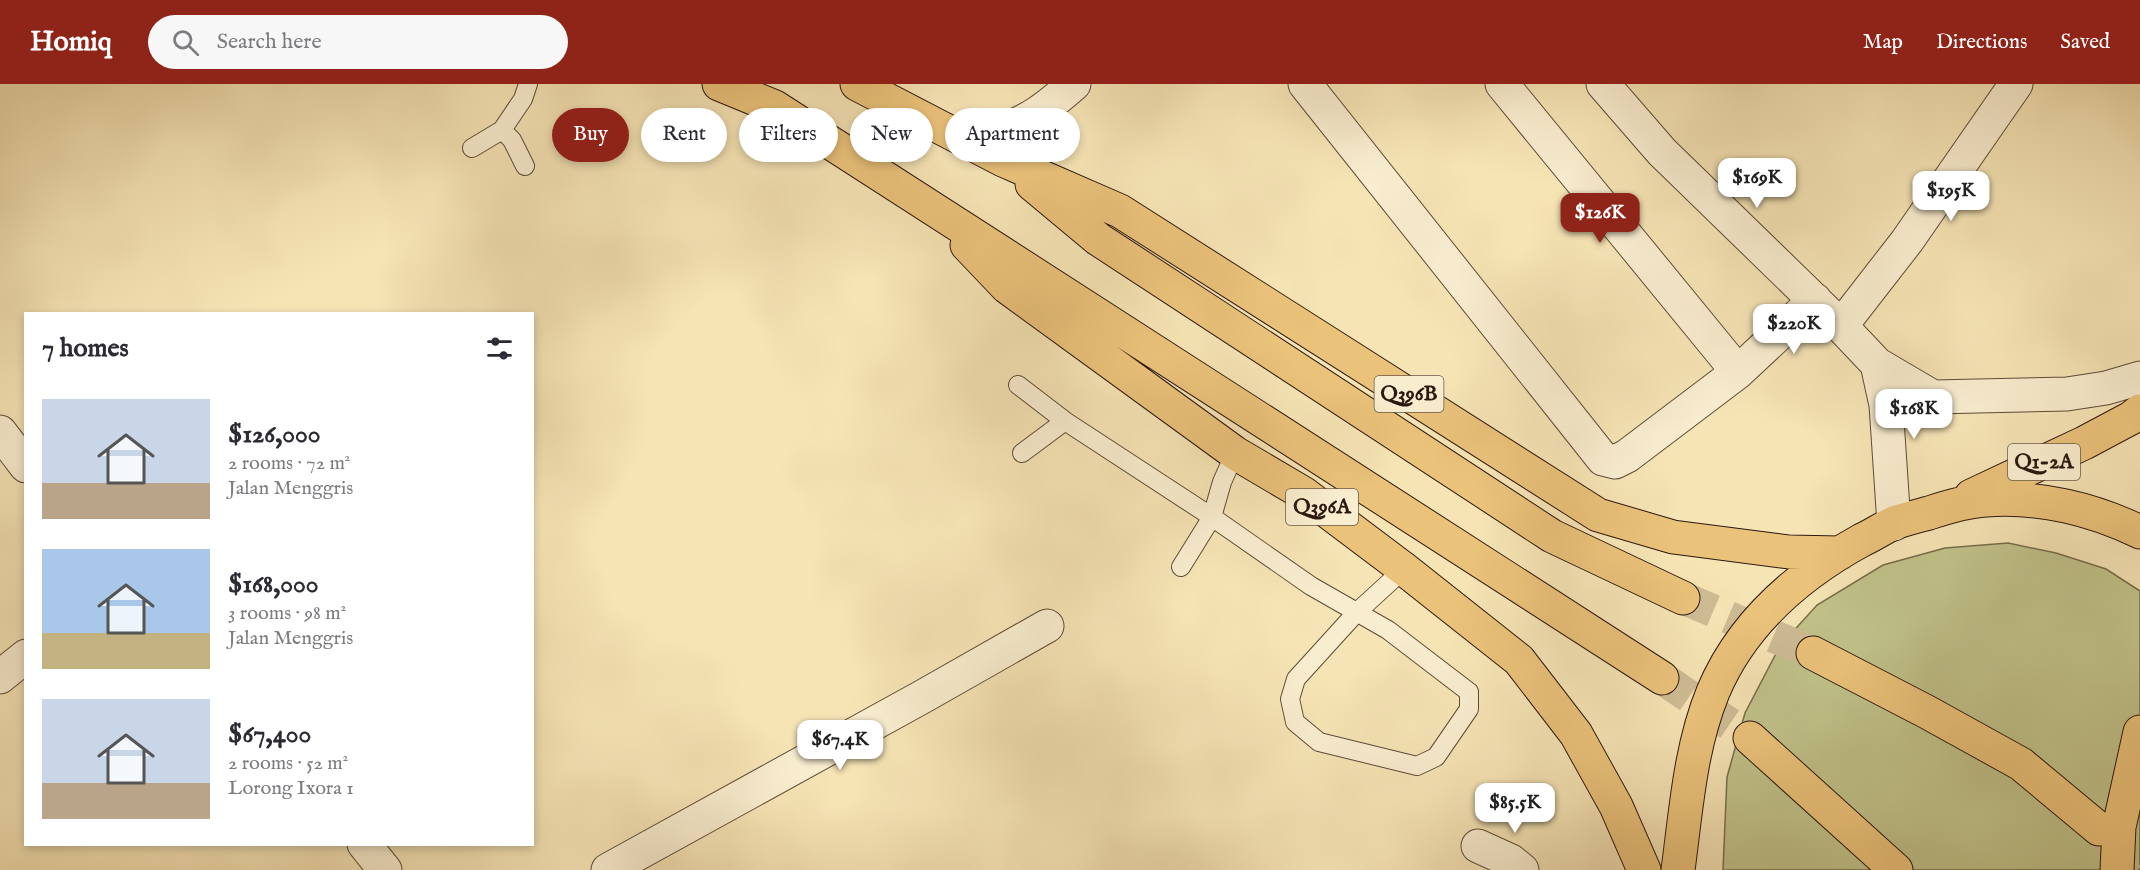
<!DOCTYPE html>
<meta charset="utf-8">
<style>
body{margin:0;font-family:"IM FELL English",serif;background:#f7f7f7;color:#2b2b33;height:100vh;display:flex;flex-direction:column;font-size:22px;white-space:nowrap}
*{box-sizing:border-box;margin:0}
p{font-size:20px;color:#7c7c81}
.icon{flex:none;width:33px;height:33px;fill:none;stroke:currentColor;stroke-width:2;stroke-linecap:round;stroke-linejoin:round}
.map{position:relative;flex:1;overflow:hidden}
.details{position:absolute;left:24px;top:228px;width:510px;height:534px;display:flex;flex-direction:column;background:#fff;border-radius:0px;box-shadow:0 3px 9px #0003}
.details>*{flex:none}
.hud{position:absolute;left:552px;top:24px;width:570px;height:54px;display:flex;gap:12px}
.price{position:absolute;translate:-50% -51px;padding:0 14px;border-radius:12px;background:#fff;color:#222;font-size:20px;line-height:39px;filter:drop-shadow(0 2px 3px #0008)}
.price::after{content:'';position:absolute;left:50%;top:36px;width:18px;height:14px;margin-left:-9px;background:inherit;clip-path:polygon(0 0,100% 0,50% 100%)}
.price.selected{background:#8f2418;color:#fff}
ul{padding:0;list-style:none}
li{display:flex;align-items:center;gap:18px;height:150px;padding:0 18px}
li span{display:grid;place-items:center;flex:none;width:168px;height:120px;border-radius:0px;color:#555}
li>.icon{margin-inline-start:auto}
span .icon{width:72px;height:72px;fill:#fffc;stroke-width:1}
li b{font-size:26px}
h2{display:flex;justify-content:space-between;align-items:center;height:72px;padding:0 18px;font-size:26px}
.tag{padding:0 21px;border-radius:27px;background:#fff;box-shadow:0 3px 9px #0003;font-size:21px;line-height:54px}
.tag.selected{background:#8f2418;color:#fff}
header{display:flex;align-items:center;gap:36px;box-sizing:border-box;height:84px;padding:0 30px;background:#8f2418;color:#fff}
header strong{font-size:28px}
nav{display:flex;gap:33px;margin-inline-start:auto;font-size:21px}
.search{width:420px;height:54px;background:#f7f7f7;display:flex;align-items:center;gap:15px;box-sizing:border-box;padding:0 21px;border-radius:33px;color:#7c7c81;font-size:22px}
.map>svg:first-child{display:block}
.green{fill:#c1c28a;stroke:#766d4c;stroke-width:1.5}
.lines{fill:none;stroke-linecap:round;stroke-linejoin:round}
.primary-tunnel{stroke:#cdbb94;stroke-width:33;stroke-dasharray:33 16;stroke-linecap:butt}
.service-casing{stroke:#5e4b38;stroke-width:20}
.minor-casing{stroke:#5e4b38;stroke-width:35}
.primary-casing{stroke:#2b180f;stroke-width:35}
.service{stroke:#f9edcf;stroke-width:18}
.minor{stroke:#f9edcf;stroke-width:33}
.primary{stroke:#ebc27a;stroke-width:33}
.labels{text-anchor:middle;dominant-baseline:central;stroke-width:6;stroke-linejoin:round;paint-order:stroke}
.shield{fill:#f9edcf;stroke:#695849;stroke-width:1.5}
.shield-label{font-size:21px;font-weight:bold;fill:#2b180f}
</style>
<header>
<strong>Homiq</strong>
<div class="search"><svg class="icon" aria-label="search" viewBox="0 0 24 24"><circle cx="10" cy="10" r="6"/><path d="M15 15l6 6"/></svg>Search here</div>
<nav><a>Map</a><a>Directions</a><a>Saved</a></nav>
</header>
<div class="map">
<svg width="2140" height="786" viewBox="0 0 2140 786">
<rect width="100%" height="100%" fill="#f6e4b5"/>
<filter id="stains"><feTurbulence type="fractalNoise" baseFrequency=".00333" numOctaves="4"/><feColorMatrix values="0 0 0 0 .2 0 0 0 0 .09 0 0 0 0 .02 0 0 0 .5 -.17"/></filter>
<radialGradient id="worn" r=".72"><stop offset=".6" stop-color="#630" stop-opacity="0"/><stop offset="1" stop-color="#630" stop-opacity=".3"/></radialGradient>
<path class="green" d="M 2008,459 L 2056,469 L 2106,485 L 2140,507 L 2140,786 L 1723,786 L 1727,693 L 1745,629 L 1780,562 L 1817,521 L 1883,481 L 1945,464 Z"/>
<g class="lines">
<path class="primary-tunnel" d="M 1683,514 L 1813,569
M 1662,594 L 1750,654
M 2102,749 L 2137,786"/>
<g class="service-casing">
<path id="service" d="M 502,46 L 512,56 L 525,82
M 472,64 L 502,46 L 523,15 L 528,0
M 1018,301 L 1065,337 L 1212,433 L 1181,483
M 1022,369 L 1065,337
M 1235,369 L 1222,398 L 1212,433 L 1311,502 L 1388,546 L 1469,608 L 1469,625 L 1436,673 L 1417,682 L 1319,658 L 1295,638 L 1290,615 L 1296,595 L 1356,529 L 1404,485"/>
</g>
<g class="minor-casing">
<path id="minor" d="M 1305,0 L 1603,375 L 1615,378 L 1627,372 L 1738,288 L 1815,216
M 1502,0 L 1738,288
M 1603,0 L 1662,68 L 1841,242 L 1877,280 L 1933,313 L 2067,310 L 2106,304 L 2140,294
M 952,49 C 967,48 984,49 999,46 C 1028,40 1052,19 1074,0
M 1841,242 L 1907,157 L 2016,0
M 1877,280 L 1886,321 L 1894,440
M 0,348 L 26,382
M 0,593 L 26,572
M 364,760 L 385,786
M 1478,762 L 1511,777 L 1522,786
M 608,786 L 922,613 L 1047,542"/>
</g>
<g class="primary-casing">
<path id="primary" d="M 719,0 L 775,23 L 1662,594
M 857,0 L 1003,76 L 1120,127 L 1598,431 L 1673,453 L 1789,468 L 1840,469
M 1032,100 L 1098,155 L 1552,452 L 1683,514
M 967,161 L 1007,203 L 1235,369 L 1303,409 L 1404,485 L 1519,576 L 1576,650 L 1616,722 L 1644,786
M 1971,412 L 2084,359 L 2131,334 L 2140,327
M 1813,569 L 1927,628 L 2021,680 L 2099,745
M 1750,654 L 1896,786
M 1678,786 C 1686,727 1690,664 1713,608 C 1742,539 1798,491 1862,456 C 1873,451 1883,444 1894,439 C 1906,435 1918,432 1929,429 C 1947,423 1968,417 1986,416 C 2039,412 2093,425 2140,448
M 2117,786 L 2119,743 L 2140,648"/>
</g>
<use href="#service" class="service"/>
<use href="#minor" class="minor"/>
<use href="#primary" class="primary"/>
</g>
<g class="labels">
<g class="shield">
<rect x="1374.5" y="292" width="69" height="36" rx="4.5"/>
<rect x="2008" y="360" width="72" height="36" rx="4.5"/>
<rect x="1286" y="405" width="72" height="36" rx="4.5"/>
</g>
<g class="shield-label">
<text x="1409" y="310">Q396B</text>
<text x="2044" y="378">Q1-2A</text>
<text x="1322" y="423">Q396A</text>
</g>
</g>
<rect width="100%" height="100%" filter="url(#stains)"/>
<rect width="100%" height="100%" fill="url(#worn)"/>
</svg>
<b class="price" style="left:1757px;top:125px">$169K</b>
<b class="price" style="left:1951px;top:138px">$195K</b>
<b class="price selected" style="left:1600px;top:160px">$126K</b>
<b class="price" style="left:1794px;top:271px">$220K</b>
<b class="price" style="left:1914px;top:356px">$168K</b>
<b class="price" style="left:840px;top:687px">$67.4K</b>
<b class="price" style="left:1515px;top:750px">$85.5K</b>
<div class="hud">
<a class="tag selected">Buy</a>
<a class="tag">Rent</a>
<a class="tag">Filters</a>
<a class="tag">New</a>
<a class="tag">Apartment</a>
</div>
<section class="details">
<h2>7 homes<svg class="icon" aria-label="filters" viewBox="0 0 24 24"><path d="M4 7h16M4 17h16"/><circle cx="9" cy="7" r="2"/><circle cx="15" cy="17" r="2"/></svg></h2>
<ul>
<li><span style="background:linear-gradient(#c9d6e8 70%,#b9a48a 0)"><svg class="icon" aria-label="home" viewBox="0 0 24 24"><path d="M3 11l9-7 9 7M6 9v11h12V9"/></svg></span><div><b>$126,000</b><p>2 rooms · 72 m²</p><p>Jalan Menggris</p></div></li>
<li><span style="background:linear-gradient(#a9c7e8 70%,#c2b280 0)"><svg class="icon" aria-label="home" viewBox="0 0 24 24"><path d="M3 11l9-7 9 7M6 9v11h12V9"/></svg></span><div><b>$168,000</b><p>3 rooms · 98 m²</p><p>Jalan Menggris</p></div></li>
<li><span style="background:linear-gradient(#c9d6e8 70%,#b9a48a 0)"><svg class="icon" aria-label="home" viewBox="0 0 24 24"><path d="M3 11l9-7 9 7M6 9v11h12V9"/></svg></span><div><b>$67,400</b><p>2 rooms · 52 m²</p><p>Lorong Ixora 1</p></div></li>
</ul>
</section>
</div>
